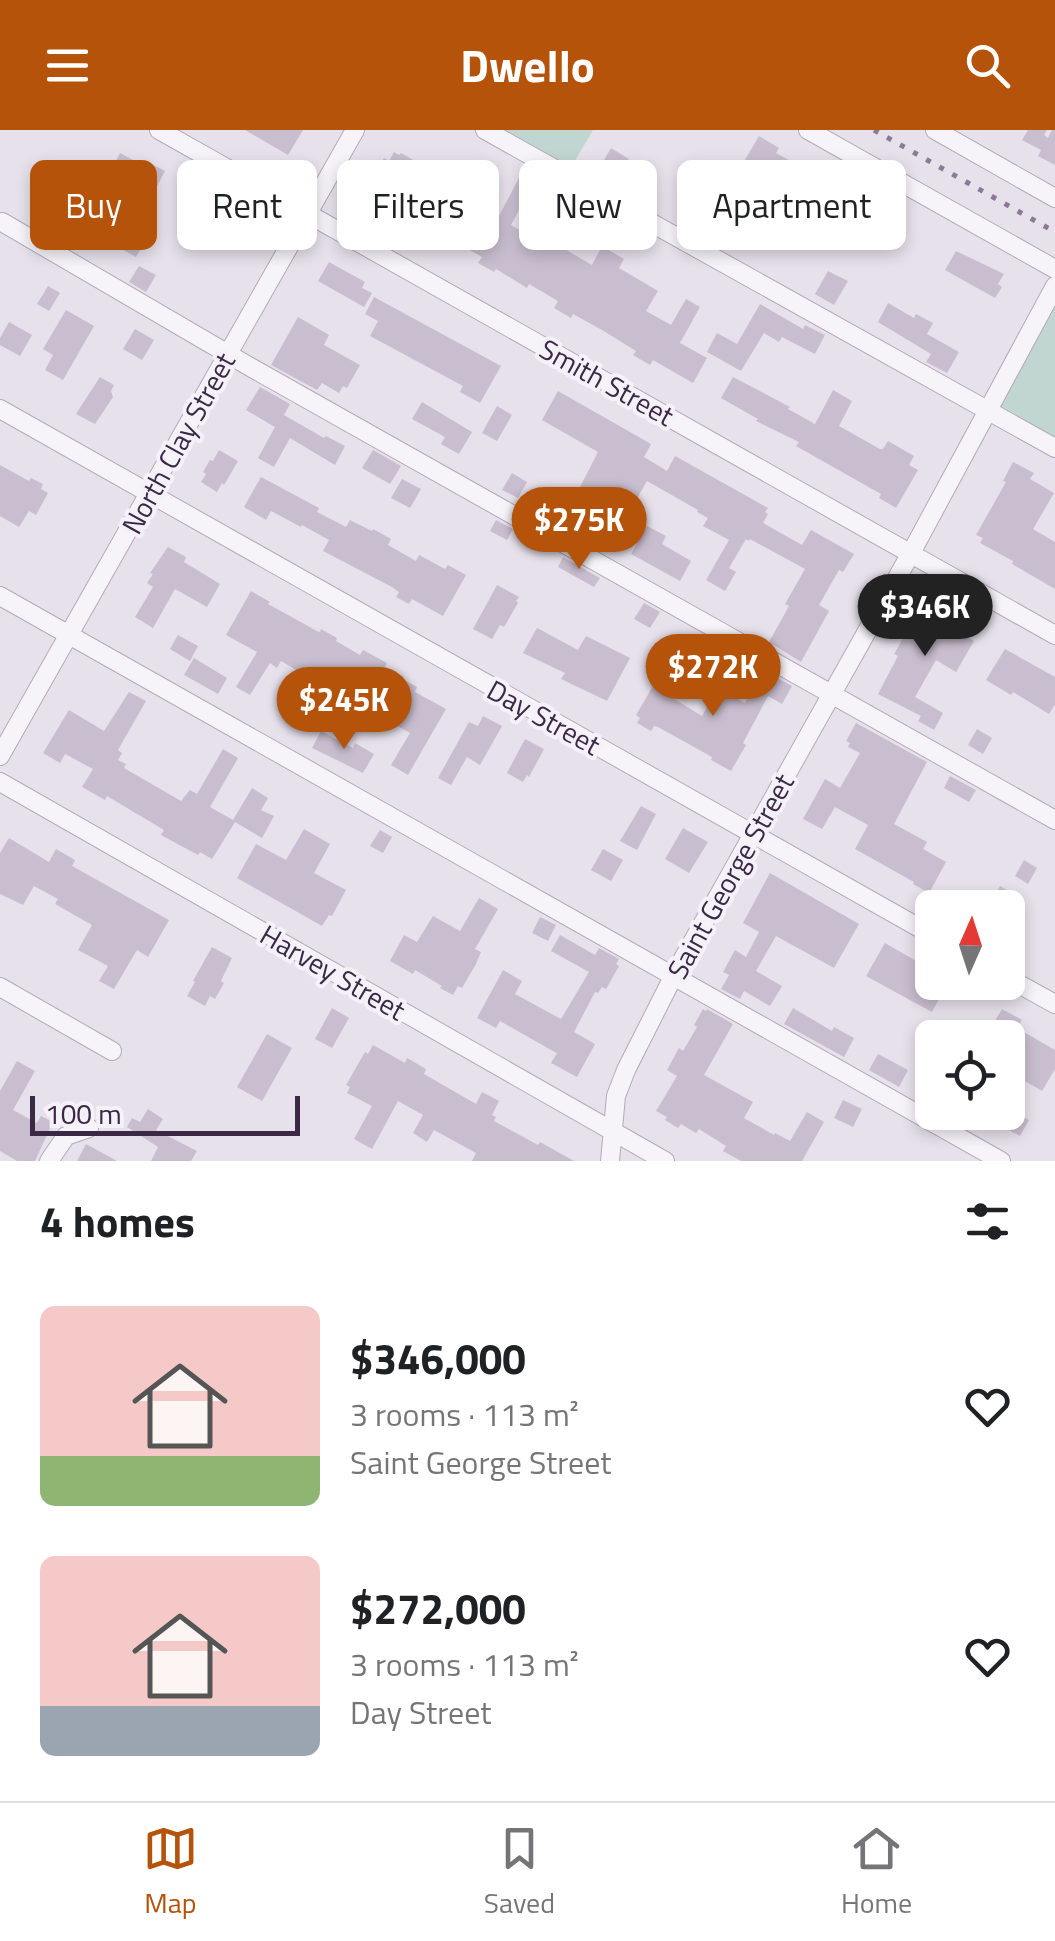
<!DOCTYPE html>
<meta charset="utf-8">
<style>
body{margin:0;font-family:"Titillium Web",sans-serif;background:#f2f2f2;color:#202124;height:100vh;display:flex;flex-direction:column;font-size:38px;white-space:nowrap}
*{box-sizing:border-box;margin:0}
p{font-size:32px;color:#757577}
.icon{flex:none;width:55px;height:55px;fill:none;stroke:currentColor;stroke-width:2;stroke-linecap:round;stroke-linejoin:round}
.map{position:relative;height:1031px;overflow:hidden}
.panel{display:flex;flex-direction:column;background:#fff;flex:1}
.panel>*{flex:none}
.hud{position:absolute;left:30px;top:30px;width:995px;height:90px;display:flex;gap:20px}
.needle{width:65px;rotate:3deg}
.tools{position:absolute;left:915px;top:760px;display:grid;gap:20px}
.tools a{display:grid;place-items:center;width:110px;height:110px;border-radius:15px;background:#fff;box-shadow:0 5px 15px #0003;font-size:50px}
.scale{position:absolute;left:30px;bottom:25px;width:270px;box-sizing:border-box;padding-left:10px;border:5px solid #3b2845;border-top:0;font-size:28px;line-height:35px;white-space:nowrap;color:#3b2845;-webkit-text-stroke:8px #f5f1f8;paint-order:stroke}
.price{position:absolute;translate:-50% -85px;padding:0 22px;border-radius:35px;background:#b45309;color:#fff;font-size:32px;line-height:65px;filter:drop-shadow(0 2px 5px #0008)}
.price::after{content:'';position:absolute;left:50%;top:60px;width:30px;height:22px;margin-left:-15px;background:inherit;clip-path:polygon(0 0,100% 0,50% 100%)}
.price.current{background:#222;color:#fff}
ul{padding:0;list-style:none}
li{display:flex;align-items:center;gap:30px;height:250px;padding:0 40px}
li span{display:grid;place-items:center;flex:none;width:280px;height:200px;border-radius:15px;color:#555}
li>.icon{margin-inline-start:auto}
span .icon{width:120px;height:120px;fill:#fffc;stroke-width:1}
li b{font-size:42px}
h2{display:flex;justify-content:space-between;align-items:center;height:120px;padding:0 40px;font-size:42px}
.chip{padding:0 35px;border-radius:15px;background:#fff;box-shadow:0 5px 15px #0003;font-size:35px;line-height:90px}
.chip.current{background:#b45309;color:#fff}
header{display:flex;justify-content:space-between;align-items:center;height:130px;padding:0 40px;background:#b45309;color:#fff;font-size:45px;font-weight:700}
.tab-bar{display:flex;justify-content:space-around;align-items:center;height:140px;border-top:2px solid #e0e0e0;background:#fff;font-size:28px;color:#757577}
.tab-bar a{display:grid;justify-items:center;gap:5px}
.tab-bar .current{color:#b45309}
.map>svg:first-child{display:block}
.green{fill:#c1d6d1}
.building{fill:#c9becf}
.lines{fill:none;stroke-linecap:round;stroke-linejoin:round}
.minor-casing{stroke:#b3aab9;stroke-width:20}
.minor{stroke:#f7f4f9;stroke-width:18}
.rail{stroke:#8c7996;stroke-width:5;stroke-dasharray:5 10;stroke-linecap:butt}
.labels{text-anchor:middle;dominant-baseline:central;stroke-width:8;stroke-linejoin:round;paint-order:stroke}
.street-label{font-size:28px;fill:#3b2845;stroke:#f5f1f8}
</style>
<header><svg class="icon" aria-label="menu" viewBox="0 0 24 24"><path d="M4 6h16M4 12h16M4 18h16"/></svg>Dwello<svg class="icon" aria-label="search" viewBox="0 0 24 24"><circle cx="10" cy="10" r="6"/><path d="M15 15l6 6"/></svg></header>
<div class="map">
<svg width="1055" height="1031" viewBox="0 0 1055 1031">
<rect width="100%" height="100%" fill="#e7e1eb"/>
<path class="green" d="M 496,0 L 593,0 L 569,41 Z
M 1055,156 L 1055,327 L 983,287 Z"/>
<path class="building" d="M 245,0 L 303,0 L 288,25 Z
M 1028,0 L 1047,0 L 1044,5 L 1048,8 L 1052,0 L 1055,0 L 1055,35 L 1038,26 L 1041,20 L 1022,10 Z
M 759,6 L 779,18 L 776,23 L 820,47 L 823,43 L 839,52 L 819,86 L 807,80 L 792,107 L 775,98 L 795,62 L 743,33 Z
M 611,18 L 629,29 L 617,48 L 600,37 Z
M 394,22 L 399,25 L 401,23 L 422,35 L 407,58 L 434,74 L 446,54 L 458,61 L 456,65 L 498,88 L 520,46 L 534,53 L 511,95 L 538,111 L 540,108 L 555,116 L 556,114 L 592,135 L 602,116 L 624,129 L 619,138 L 658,161 L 646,181 L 671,195 L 686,169 L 700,177 L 680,213 L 707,228 L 693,253 L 653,230 L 650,235 L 633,225 L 636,221 L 602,200 L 573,184 L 571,188 L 554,178 L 558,171 L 529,154 L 527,158 L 496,139 L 494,142 L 478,133 L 482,127 L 365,62 L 384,28 L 389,31 Z
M 120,23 L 144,36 L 146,31 L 165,41 L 149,71 L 148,70 L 136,91 L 118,81 L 121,76 L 99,64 Z
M 195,65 L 215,76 L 199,110 L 177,98 L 183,87 L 181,86 Z
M 868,78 L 894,93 L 882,115 L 855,100 Z
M 129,93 L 149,105 L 136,127 L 116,116 Z
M 956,121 L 1004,144 L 998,154 L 1002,157 L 995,168 L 945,140 Z
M 329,132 L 365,152 L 362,158 L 372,163 L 364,177 L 318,151 Z
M 139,136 L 156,145 L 146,162 L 129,152 Z
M 828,141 L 848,151 L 834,175 L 815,164 Z
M 48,156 L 60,163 L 49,181 L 37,174 Z
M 374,167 L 501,236 L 480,273 L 460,262 L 463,256 L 370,206 L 378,191 L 365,184 Z
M 888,173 L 914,188 L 916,184 L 933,193 L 927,204 L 959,222 L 947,243 L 926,232 L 931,224 L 878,192 Z
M 760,174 L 803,199 L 805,195 L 825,205 L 815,224 L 782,207 L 779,212 L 764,203 L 741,241 L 707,222 L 717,203 L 737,214 Z
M 66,180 L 94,196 L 63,250 L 45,240 L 53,225 L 43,219 Z
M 298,187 L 329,205 L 324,215 L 360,235 L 347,258 L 343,256 L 339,263 L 322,253 L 317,260 L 271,235 Z
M 9,192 L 32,205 L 20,226 L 0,215 L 0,208 Z
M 135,199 L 154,210 L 142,230 L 123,219 Z
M 100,247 L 114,255 L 111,261 L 113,267 L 95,294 L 76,284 Z
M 733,247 L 790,277 L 788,279 L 815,294 L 833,260 L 852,271 L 839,296 L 880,319 L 883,319 L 888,311 L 914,326 L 909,335 L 918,340 L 896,378 L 879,368 L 881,364 L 796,316 L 799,312 L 756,291 L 758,289 L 721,268 Z
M 260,257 L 290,274 L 284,285 L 324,308 L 326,306 L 345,316 L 335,335 L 290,308 L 274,337 L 258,328 L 275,297 L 246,280 Z
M 558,261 L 651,314 L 644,327 L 667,341 L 675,326 L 768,378 L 765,382 L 768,384 L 763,393 L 802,415 L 811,400 L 854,424 L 843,442 L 839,440 L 819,475 L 829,481 L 801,532 L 769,512 L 789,476 L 785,474 L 805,439 L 750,409 L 749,411 L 746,409 L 729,438 L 736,442 L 725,461 L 706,450 L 729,410 L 703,396 L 708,388 L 697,382 L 698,380 L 647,351 L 632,377 L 598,359 L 595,365 L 580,357 L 598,322 L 542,290 Z
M 422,272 L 472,302 L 459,324 L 441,314 L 445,307 L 412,289 Z
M 497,276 L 512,285 L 497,311 L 482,303 Z
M 219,320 L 238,331 L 224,355 L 222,353 L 217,362 L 201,352 L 206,344 L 203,342 L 210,330 L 213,331 Z
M 373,320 L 401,336 L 390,354 L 362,338 Z
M 1013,332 L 1034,343 L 1030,349 L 1054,363 L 1033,399 L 1055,412 L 1055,459 L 1012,434 L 1013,431 L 980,413 L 983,408 L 976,405 L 1006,352 L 1003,351 Z
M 0,335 L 29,351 L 31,348 L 43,354 L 41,359 L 48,363 L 36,385 L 29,381 L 19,397 L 0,386 Z
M 512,343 L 527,352 L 518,368 L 502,360 Z
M 261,347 L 319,378 L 317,382 L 346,397 L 350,390 L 372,401 L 373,399 L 391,409 L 388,415 L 416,431 L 419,425 L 445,439 L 448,435 L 466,445 L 443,486 L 412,469 L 409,474 L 396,467 L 399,462 L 392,457 L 323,421 L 329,410 L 302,395 L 301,397 L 271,381 L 266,390 L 244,377 Z
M 402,349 L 421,359 L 410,378 L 391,368 Z
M 496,390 L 513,399 L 507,410 L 490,401 Z
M 647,396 L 666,406 L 662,414 L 691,431 L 680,451 L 631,424 Z
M 168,417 L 186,427 L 184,432 L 220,454 L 207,477 L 175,459 L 153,498 L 135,487 L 153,457 L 147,453 L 153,444 L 150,443 Z
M 563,427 L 600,448 L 594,457 L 558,437 Z
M 497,455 L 519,467 L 516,471 L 518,473 L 504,497 L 500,495 L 492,509 L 473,499 Z
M 251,461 L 270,472 L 268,474 L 317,501 L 320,502 L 321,499 L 337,508 L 336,511 L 360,525 L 363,520 L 387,533 L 384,539 L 417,557 L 415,562 L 446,579 L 408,645 L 391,635 L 410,603 L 385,589 L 388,583 L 382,580 L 383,577 L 333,549 L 311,588 L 291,577 L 308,547 L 281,531 L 277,538 L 270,533 L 250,565 L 236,557 L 257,522 L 226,505 Z
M 927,468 L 957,486 L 951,497 L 974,511 L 956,542 L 936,530 L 915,567 L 943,583 L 934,600 L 918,591 L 921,586 L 878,564 L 898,526 L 894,524 Z
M 644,473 L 660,482 L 650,498 L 634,489 Z
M 537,498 L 578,520 L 586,506 L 630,528 L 607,571 L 561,549 L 565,543 L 523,523 Z
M 178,505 L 198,516 L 190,531 L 170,519 Z
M 686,510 L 710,523 L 697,547 L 672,534 Z
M 1005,519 L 1055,547 L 1055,574 L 1049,584 L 1013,562 L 1011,565 L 986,550 Z
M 194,528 L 227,548 L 218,564 L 184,545 Z
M 768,543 L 792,556 L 782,574 L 768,566 L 743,613 L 746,615 L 731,641 L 711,630 L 712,627 L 658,597 L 654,596 L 651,601 L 637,593 L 640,588 L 636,585 L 653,556 L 702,586 L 718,558 L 745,573 L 761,544 L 766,547 Z
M 129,562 L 146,571 L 118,620 L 122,623 L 118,630 L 126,634 L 124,638 L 181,671 L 190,660 L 197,664 L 223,619 L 238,628 L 210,677 L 233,690 L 252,658 L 268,668 L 261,680 L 274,686 L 262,708 L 235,692 L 212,729 L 200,722 L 198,725 L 161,705 L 164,700 L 107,666 L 105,670 L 82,657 L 93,639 L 65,624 L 60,633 L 43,623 L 69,580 L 104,601 Z
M 483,586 L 502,596 L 480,635 L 467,627 L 451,655 L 438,648 L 469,592 L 478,596 Z
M 856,593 L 927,632 L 894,694 L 927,712 L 923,719 L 946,732 L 929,763 L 913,754 L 914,752 L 855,719 L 868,695 L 835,677 L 822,699 L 803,689 L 825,649 L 840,658 L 860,623 L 848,617 L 850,613 L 846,611 Z
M 977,599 L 992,608 L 983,624 L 968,615 Z
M 321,601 L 353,618 L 355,613 L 374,624 L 363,643 L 312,618 Z
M 525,609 L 544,619 L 529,647 L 527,645 L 523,652 L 507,643 Z
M 950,646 L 976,660 L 969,672 L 944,658 Z
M 641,676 L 656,684 L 637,720 L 620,711 Z
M 683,698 L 708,712 L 689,743 L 665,729 Z
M 304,699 L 330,714 L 314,743 L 346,760 L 332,786 L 329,785 L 322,796 L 237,748 L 256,714 L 286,730 Z
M 380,700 L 392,707 L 383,723 L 370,716 Z
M 9,708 L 49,732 L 56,719 L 75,730 L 72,736 L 169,790 L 148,827 L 137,820 L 114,859 L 99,851 L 108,836 L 78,820 L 92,795 L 55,774 L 58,769 L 34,756 L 23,775 L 0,764 L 0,723 Z
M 603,719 L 623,730 L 611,751 L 591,740 Z
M 1024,730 L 1037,738 L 1028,754 L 1015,746 Z
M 770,743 L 859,794 L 834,838 L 776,806 L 756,841 L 782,856 L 770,876 L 744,861 L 740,869 L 721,859 L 729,845 L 723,842 L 735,820 L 746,827 L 759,802 L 743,793 Z
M 1000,756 L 1017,766 L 1011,778 L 988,778 Z
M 479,768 L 498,779 L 475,819 L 481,822 L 476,834 L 462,858 L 458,856 L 453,865 L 440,858 L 442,856 L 415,840 L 413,844 L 390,831 L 404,805 L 417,812 L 433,786 L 460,801 Z
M 540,787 L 556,795 L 548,811 L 532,803 Z
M 560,805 L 595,825 L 599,818 L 619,829 L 616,834 L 619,836 L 606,859 L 602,857 L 598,863 L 595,862 L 574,902 L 595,914 L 577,947 L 551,933 L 557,923 L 551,920 L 500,891 L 496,898 L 477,888 L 503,840 L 522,851 L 515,864 L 561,889 L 589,842 L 551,821 Z
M 885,813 L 932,840 L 932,852 L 948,852 L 932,882 L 866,846 Z
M 212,817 L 232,828 L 221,851 L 224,853 L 215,869 L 210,866 L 205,876 L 187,866 L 195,852 L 193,851 Z
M 332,878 L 349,888 L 332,918 L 315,909 Z
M 793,878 L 832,901 L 834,897 L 854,908 L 844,927 L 784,894 Z
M 703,879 L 706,881 L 707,879 L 733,894 L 704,945 L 753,972 L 744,988 L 774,1005 L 775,1003 L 790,1011 L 807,982 L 824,992 L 802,1031 L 741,1031 L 723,1021 L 726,1016 L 699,999 L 696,1003 L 681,994 L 678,998 L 665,990 L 667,987 L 656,981 L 677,946 L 667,940 L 679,918 L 683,921 L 697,897 L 694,895 Z
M 1002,879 L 1022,890 L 1017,898 L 1055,920 L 1055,939 L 1042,961 L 1018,947 L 1023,939 L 1008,929 L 1008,908 L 985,908 Z
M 267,904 L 292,918 L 262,971 L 237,957 Z
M 373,915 L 405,933 L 407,928 L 426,939 L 424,944 L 476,974 L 482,962 L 499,971 L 492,985 L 496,987 L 494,991 L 538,1015 L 540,1012 L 574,1031 L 472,1031 L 476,1023 L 434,1000 L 427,1012 L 413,1003 L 423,985 L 398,971 L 372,1019 L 354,1009 L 372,976 L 347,963 L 350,957 L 346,955 L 365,922 L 368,924 Z
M 878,924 L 908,940 L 899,957 L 869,940 Z
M 17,931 L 35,941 L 13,980 L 37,993 L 41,986 L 53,992 L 35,1031 L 17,1031 L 0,1021 L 0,961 Z
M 843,970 L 862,979 L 853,997 L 834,988 Z
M 148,979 L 163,989 L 156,1000 L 197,1021 L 191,1031 L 151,1031 L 158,1017 L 127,997 L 132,988 L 140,992 Z
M 1012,981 L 1029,990 L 1020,1006 L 1003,997 Z
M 86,1014 L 117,1031 L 77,1031 Z"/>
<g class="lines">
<g class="minor-casing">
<path id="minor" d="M 159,0 L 1055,505
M 485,0 L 1055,318
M 808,0 L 1055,139
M 935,0 L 1055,68
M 2,92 L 252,238 L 1055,690
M 0,279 L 932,805
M 0,466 L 1001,1031
M 0,626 L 355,0
M 0,652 L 665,1031
M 1008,848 L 1055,874
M 0,857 L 112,921
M 49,1031 L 66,1006 L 89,998
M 610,1031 L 616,966 L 626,940 L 674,845 L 911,423 L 1055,156"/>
</g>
<use href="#minor" class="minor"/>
<path class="rail" d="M 874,0 L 1055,102"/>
</g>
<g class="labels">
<g class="street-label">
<text transform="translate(607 252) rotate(29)">Smith Street</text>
<text transform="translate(178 313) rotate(-61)">North Clay Street</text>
<text transform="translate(544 587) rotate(29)">Day Street</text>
<text transform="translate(730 746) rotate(-61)">Saint George Street</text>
<text transform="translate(333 842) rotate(30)">Harvey Street</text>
</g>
</g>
</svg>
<div class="tools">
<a><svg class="needle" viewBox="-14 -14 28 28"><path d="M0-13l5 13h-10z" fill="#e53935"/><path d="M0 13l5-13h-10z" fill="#757577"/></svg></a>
<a><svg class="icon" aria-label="locate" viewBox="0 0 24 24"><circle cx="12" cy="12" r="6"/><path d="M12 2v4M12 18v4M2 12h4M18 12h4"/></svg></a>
</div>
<div class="scale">100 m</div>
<b class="price" style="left:579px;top:442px">$275K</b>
<b class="price current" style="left:925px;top:529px">$346K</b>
<b class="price" style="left:713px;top:589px">$272K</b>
<b class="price" style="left:344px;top:622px">$245K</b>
<div class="hud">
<a class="chip current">Buy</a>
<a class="chip">Rent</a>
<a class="chip">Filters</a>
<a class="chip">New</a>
<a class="chip">Apartment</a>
</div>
</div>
<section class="panel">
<h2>4 homes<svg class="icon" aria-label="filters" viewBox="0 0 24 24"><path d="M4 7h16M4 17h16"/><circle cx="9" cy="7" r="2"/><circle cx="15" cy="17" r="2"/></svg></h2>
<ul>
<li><span style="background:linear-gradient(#f6c9c9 75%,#8fb573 0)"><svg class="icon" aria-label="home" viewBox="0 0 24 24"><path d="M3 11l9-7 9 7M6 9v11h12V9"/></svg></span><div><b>$346,000</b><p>3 rooms · 113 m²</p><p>Saint George Street</p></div><svg class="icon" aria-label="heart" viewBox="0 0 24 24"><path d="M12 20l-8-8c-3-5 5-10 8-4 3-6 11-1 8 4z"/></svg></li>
<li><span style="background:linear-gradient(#f6c9c9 75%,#9aa5b1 0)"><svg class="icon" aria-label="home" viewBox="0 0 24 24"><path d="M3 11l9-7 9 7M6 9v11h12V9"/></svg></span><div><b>$272,000</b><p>3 rooms · 113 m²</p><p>Day Street</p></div><svg class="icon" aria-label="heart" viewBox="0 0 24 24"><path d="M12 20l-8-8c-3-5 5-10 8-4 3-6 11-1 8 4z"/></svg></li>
</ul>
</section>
<nav class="tab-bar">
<a class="current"><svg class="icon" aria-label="map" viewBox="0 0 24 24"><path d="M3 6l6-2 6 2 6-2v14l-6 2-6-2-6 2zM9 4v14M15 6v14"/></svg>Map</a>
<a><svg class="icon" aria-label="saved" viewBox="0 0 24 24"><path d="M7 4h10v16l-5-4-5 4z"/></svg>Saved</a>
<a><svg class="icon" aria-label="home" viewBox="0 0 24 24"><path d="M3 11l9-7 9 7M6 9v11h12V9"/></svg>Home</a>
</nav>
